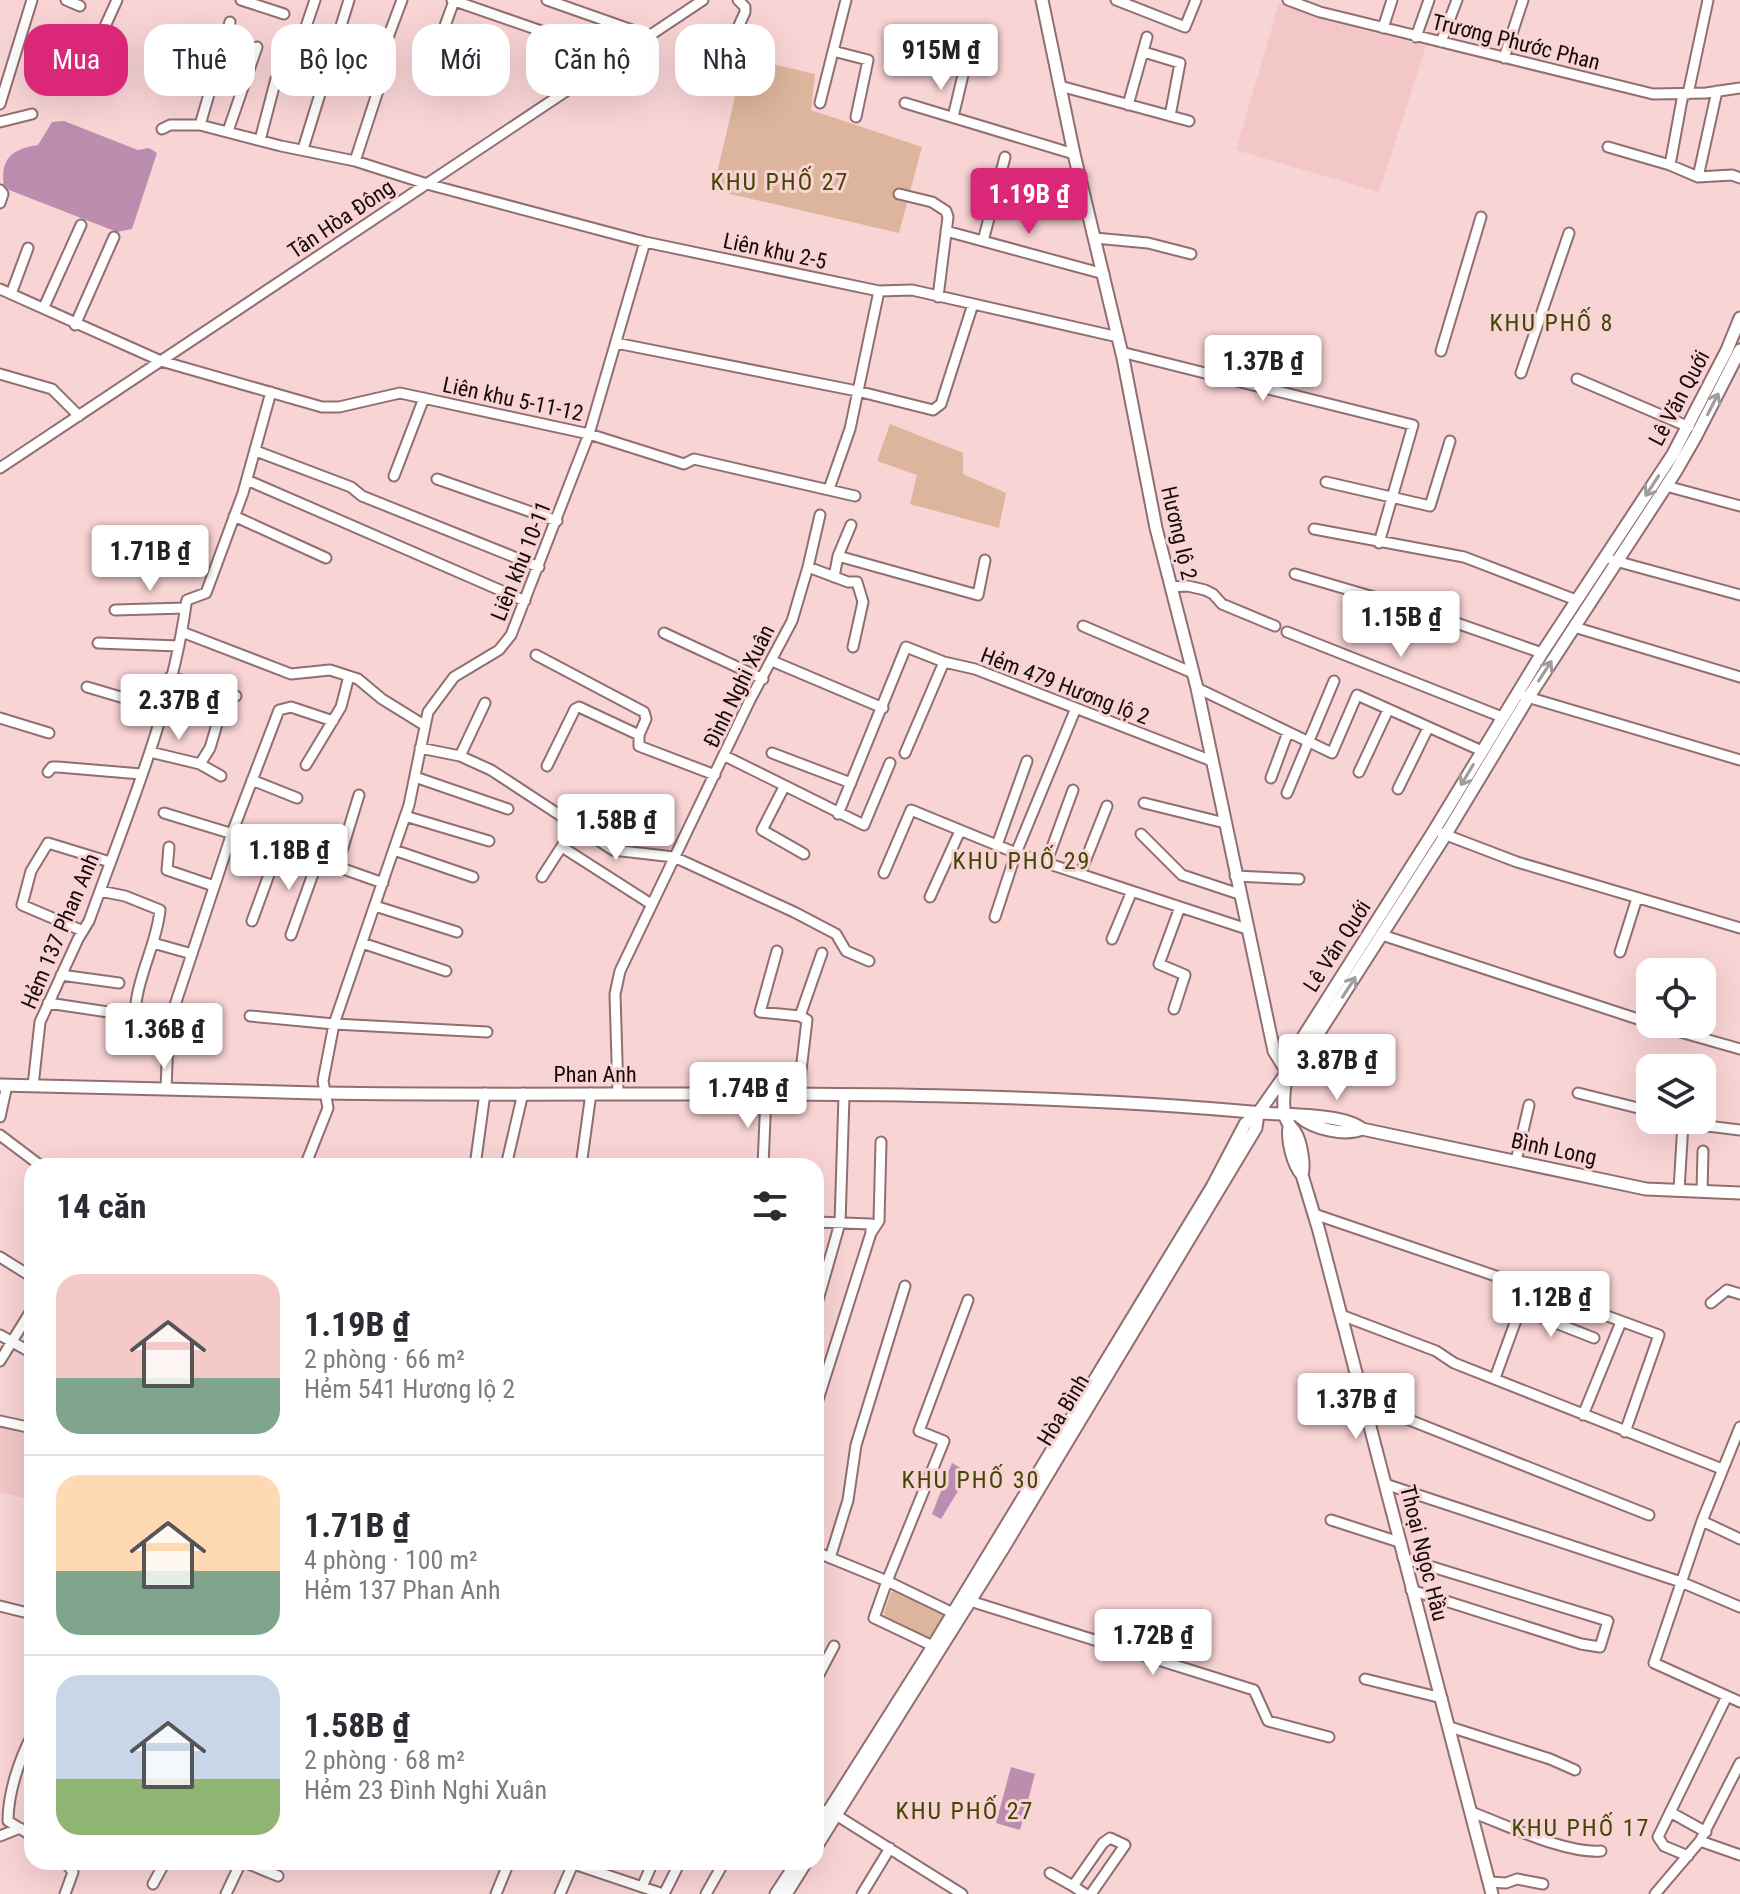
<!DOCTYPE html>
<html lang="vi">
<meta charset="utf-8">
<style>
body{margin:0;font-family:"Roboto Condensed",sans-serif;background:#f2f2f3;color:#2b2b33;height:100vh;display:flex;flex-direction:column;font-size:30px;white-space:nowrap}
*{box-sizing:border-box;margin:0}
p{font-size:26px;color:#7c7c81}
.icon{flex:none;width:44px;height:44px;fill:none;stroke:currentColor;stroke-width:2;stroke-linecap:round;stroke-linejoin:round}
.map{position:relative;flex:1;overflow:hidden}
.details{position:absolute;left:24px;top:1158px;width:800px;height:712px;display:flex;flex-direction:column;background:#fff;border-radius:24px;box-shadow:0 8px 32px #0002}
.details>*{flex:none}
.banner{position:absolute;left:24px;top:24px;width:800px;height:72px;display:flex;gap:16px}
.controls{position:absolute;left:1636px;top:958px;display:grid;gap:16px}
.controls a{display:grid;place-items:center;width:80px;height:80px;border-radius:16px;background:#fff;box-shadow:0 8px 32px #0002;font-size:40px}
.price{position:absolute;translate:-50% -68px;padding:0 18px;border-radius:8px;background:#fff;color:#222;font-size:26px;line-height:52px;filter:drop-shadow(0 2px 4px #0008)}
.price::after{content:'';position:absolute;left:50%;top:48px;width:24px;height:18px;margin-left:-12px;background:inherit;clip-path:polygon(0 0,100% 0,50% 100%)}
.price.on{background:#db2777;color:#fff}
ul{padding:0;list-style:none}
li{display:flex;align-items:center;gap:24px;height:200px;padding:0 32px}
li+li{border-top:2px solid #e1e1e2}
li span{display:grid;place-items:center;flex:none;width:224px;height:160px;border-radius:24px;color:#555}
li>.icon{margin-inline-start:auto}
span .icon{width:96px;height:96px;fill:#fffc;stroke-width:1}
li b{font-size:34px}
h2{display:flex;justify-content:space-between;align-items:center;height:96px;padding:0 32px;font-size:34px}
.pill{padding:0 28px;border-radius:24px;background:#fff;box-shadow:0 8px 32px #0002;font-size:28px;line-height:72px}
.pill.on{background:#db2777;color:#fff}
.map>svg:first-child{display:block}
.built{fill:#f3c6c8}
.green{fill:#dcb59c}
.water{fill:#bc8dae}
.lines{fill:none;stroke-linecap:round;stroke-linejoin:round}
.minor-casing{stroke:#906f71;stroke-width:13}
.major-casing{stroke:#906f71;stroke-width:15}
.minor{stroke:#fff;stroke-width:9}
.major{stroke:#fff;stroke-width:11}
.oneway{stroke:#a29d9d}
.labels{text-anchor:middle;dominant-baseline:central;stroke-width:6;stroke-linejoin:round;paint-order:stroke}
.street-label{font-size:22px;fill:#160a0b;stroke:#f9d4d5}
.neighbourhood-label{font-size:24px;letter-spacing:2px;fill:#434504;stroke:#f9d4d5}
</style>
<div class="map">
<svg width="1740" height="1894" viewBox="0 0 1740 1894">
<rect width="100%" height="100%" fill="#f9d4d5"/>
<path class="built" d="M 1279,3 L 1327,21 L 1426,46 L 1379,192 L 1236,150 Z
M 0,1423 L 32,1430 L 32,1500 L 0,1492 Z"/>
<path class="green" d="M 760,61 L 815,74 L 811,110 L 922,147 L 899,233 L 713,190 L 737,88 L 750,85 Z
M 890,424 L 963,453 L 963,474 L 1006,493 L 999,528 L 910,504 L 917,475 L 877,461 Z
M 898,1590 L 946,1614 L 932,1641 L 885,1619 L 884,1613 L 891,1592 Z"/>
<path class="water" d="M 64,121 L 138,150 L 149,148 L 157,153 L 132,229 L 117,232 L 4,188 C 0,160 10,149 38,145 L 52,122 Z
M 952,1463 L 969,1473 L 941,1519 L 932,1514 Z
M 1011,1767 L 1035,1774 L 1020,1830 L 996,1823 Z"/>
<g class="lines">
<g class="minor-casing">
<path id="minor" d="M 66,0 L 80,6
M 241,0 L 284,14
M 452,0 L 616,57
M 547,0 L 649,36
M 1116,0 L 1185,27 L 1196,0
M 1288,0 L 1320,12 L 1653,94 L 1706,93 L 1740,88
M 1383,28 L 1392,0
M 102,33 L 117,0
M 1416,37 L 1429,0
M 1441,42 L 1457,0
M 729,48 L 745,12 L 745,7 L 738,0
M 833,51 L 868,60 L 856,117
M 1144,52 L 1180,63 L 1170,116
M 1504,58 L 1523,0
M 293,65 L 315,0
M 427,75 L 454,1
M 1060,86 L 1189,121
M 1688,94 L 1708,0
M 820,103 L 846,0
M 905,103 L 1074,154
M 0,104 L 32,0
M 1128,105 L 1147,37
M 953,117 L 963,75
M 0,122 L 32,114
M 200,125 L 230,22
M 162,129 L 170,125 L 200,125 L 281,146 L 355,161 L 427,184 L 645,242 L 879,291 L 912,290 L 1118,337
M 228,131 L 257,47
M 260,140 L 276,79
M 1608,147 L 1670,165 L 1698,177 L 1732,175 L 1740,178
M 303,149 L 349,0
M 355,161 L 387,63 L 381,56 L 402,0
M 1670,165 L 1683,94
M 1698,177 L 1717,91
M 0,190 L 3,194 L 0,203
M 899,194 L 932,202 L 946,211 L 948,217 L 938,297
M 946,231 L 1104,274
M 1095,238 L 1148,243 L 1191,254
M 983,241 L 1005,157
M 0,289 L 161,361 L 322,407 L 339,407 L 400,393 L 589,434 L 684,464 L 694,459 L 855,496
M 11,294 L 28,248
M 44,307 L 81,225
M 75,325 L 114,237
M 616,343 L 857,391 L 933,410 L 941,404 L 973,304
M 1441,351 L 1481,217
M 1121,352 L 1413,425 L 1379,543
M 1521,373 L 1569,233
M 0,374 L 52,389 L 79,416
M 1577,379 L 1689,427
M 256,451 L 351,487 L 362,496 L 539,567
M 0,468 L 703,0
M 394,476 L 424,398
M 437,479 L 557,521
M 247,480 L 525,601
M 1326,482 L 1430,506 L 1450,441
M 1666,486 L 1740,506
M 829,489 L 850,429 L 879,291
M 234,516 L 326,558
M 1314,529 L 1464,557 L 1576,600
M 838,556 L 978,595 L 985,560
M 1612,560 L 1740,595
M 808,567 L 848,582 L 857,582 L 863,602 L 853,647
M 1295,574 L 1425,612 L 1542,653
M 834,577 L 838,556 L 851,525
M 1171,587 L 1188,586 L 1205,590 L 1213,594 L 1222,604 L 1275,626
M 115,610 L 185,608
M 1083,626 L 1193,673
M 1574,627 L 1740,677
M 182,632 L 291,674 L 330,670 L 358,679 L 382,699 L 424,725
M 1287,632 L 1502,717
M 664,633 L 763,679
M 98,643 L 179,646
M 536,655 L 644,712 L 646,719 L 639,735
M 772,661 L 883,708
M 170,677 L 236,696
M 87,687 L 161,709
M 1197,688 L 1332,753 L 1357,695 L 1482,751
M 1524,696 L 1740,760
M 0,718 L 49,733
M 420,748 L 460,756 L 491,770 L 613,850 L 674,857 L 794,912 L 836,934 L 846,951 L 869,961
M 150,752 L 200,764 L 221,776
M 772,753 L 851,783
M 905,753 L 944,662
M 460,756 L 485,703
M 725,756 L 864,825 L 890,763
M 200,764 L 210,748 L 220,714
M 306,765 L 341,707 L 349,676
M 547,766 L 575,709 L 579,707 L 639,735 L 639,746 L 715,775
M 48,772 L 52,767 L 58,767 L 141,774
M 1359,772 L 1388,710
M 415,777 L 508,809
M 1271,778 L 1288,732
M 252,780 L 297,798
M 784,787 L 762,830 L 804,854
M 1398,789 L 1428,728
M 1287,793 L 1334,681
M 1144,803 L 1225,823
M 164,813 L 318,860 L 383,883
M 838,814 L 906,647 L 944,662 L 975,669 L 1212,761
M 405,816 L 489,841
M 1441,833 L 1517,862 L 1740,928
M 1141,834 L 1182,875 L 1239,894
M 997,845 L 1027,761
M 169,847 L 167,870 L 214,886
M 562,847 L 651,904
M 394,850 L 473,877
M 1047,861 L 1073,790
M 337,867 L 359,795
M 884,873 L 911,810 L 1016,853 L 1247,929
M 1080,874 L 1107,806
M 1235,876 L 1299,879
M 542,877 L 575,826
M 100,891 L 125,896 L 160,910 C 157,942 140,971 136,1003
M 930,897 L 960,831
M 375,906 L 457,932
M 995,917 L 1016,853 L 1076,708
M 252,921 L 278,850
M 83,931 L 22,905 L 31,871 L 48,843 L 110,862
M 291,935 L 318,860
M 1382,935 L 1650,1023
M 1112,939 L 1132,891
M 153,943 L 192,954
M 362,943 L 446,971
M 777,951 L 760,1012 L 800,1016 L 807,1020 L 798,1096
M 1620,952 L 1637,898
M 61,975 L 119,983
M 48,1003 L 128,1015
M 1174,1009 L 1185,975 L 1159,964 L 1180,907
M 250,1016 L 334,1024 L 487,1032
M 800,1016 L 822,953
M 1652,1024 L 1740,1049
M 33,1086 L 40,1022 L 78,939 L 89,921 C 125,820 172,710 186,604 L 187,600 L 206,593 L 243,493 L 271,392
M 166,1089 L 168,1038 L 175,1005 L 232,833 L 279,710 L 291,707 L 333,721
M 1578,1093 L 1650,1111
M 618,1094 L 615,994 L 620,971 L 750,700 L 792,621 L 808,567 L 820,515
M 0,1117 L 7,1085
M 1683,1123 L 1740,1130
M 0,1135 L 41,1166
M 1516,1161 L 1529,1105
M 305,1166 L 328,1108 L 323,1081 L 334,1024 L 409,805 L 428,712 L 454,677 L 499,650 L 511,635 L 589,434 L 645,242
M 475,1166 L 485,1093
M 506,1166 L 523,1093
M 581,1166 L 591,1093
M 763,1166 L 766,1095
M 1679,1190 L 1683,1123 L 1680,1120
M 1702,1191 L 1703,1151
M 1314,1214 L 1528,1287 L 1659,1335 L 1625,1432
M 816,1222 L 871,1224 L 871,1233 L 816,1406
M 871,1233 L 879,1221 L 881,1142
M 0,1257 L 32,1277
M 1711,1303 L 1727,1290 L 1740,1294
M 816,1307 L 840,1223 L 844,1096
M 1520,1309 L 1594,1338
M 1341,1315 L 1436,1351 L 1454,1363 L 1722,1469
M 0,1335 L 32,1353
M 0,1361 L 32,1309
M 1495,1378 L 1528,1287
M 1364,1402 L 1649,1515
M 1583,1415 L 1621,1322
M 0,1421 L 32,1428
M 1740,1427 L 1702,1521 L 1654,1663 L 1740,1702
M 1385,1484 L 1681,1582 L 1740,1607
M 1331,1520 L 1399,1542
M 1702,1521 L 1740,1539
M 816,1552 L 887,1581 L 874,1618 L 937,1648
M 830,1558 L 848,1500 L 856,1445 L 905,1286
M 1403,1558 L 1608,1621 L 1600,1647 L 1581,1644 L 1411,1590
M 970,1601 L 1254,1690 L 1268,1721 L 1329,1737
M 0,1606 L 32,1614
M 953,1613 L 887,1581 L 944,1441 L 919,1431 L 968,1300
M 1365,1679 L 1442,1698
M 816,1680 L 834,1646
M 1450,1727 L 1550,1759 L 1575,1770
M 32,1735 C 19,1760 8,1793 8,1821 L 32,1836
M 816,1808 L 836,1815 L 962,1894
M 1471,1812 C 1507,1825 1565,1854 1601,1851
M 1670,1812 L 1706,1832
M 0,1836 L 20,1828
M 1700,1841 L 1740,1855
M 1688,1856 L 1664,1846 L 1658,1837 L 1727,1696
M 244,1862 L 278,1876
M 568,1862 L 663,1894
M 1050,1873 L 1073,1886
M 1489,1882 L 1506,1883 L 1517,1879 L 1543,1884
M 153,1884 L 165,1862
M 642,1887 L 653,1862
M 65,1894 L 73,1872 L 65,1862
M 226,1894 L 241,1862
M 496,1894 L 509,1862
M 560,1894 L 573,1864
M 664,1894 L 680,1862
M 706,1894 L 724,1862
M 862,1894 L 890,1848
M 1085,1894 L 1073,1886 L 1103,1843 L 1110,1838 L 1125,1845 L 1091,1894
M 1655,1894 L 1700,1841 L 1740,1763"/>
</g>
<g class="major-casing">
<path id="major" d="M 1042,0 L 1074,154 L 1123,358 L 1156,528 L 1197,688 L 1274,1051 L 1287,1072
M 0,1085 C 107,1088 215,1091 323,1093 C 636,1098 951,1084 1263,1113 C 1287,1115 1345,1114 1362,1129 L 1646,1189 L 1740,1193
M 1300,1117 C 1314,1129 1345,1136 1362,1129
M 1289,1127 C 1287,1141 1293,1165 1302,1175 C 1305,1165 1301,1141 1295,1132 C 1291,1126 1287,1124 1285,1116 C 1281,1096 1287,1071 1293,1053 L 1432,834 L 1542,653 L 1673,454 L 1727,350 L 1740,318
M 1302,1175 L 1319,1231 L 1492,1894
M 816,1831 L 930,1651 L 1148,1292 L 1212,1187 L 1245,1124 L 1259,1112 L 1287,1072 L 1302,1059 L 1443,839 L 1528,698 L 1676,471 L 1696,436 L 1740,350
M 816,1847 L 1004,1547 L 1256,1128 L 1258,1113
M 776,1894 L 797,1862
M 786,1894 L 806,1862"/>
</g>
<use href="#minor" class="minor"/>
<use href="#major" class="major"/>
</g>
<defs><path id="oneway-shaft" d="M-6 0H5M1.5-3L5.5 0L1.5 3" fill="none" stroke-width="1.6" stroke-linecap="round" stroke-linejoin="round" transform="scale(2)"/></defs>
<g class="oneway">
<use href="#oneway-shaft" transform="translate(1713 404) rotate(-63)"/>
<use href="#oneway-shaft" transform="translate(1652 486) rotate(123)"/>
<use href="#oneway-shaft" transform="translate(1545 671) rotate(-57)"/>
<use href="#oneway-shaft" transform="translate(1467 775) rotate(121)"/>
<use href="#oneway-shaft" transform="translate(1349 987) rotate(-57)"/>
</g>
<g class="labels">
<g class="street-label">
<text transform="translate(1516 42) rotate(14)">Trương Phước Phan</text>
<text transform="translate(341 219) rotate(-34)">Tân Hòa Đông</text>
<text transform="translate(775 251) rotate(12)">Liên khu 2-5</text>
<text transform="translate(1679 398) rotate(-62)">Lê Văn Quới</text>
<text transform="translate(513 399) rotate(12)">Liên khu 5-11-12</text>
<text transform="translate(1179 533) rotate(77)">Hương lộ 2</text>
<text transform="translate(521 561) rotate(-68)">Liên khu 10-11</text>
<text transform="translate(739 686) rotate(-64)">Đình Nghi Xuân</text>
<text transform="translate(1065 686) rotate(21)">Hẻm 479 Hương lộ 2</text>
<text transform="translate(60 931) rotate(-67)">Hẻm 137 Phan Anh</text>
<text transform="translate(1337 946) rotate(-57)">Lê Văn Quới</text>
<text x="595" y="1074">Phan Anh</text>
<text transform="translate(1554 1149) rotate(12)">Bình Long</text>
<text transform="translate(1063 1410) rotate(-59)">Hòa Bình</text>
<text transform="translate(1424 1553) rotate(76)">Thoại Ngọc Hầu</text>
</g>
<g class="neighbourhood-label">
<text x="780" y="182">KHU PHỐ 27</text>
<text x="1552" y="323">KHU PHỐ 8</text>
<text x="1022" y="861">KHU PHỐ 29</text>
<text x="971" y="1480">KHU PHỐ 30</text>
<text x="965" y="1811">KHU PHỐ 27</text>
<text x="1581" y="1828">KHU PHỐ 17</text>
</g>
</g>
</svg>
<div class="controls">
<a><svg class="icon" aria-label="locate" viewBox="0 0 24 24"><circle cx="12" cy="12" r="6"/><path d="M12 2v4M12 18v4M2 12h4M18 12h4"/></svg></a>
<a><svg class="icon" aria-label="layers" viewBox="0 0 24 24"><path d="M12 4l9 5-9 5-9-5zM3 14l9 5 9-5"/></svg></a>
</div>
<b class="price" style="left:941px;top:92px">915M ₫</b>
<b class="price on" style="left:1029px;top:236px">1.19B ₫</b>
<b class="price" style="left:1263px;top:403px">1.37B ₫</b>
<b class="price" style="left:150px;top:593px">1.71B ₫</b>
<b class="price" style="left:1401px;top:659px">1.15B ₫</b>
<b class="price" style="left:179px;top:742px">2.37B ₫</b>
<b class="price" style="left:616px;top:862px">1.58B ₫</b>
<b class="price" style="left:289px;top:892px">1.18B ₫</b>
<b class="price" style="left:164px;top:1071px">1.36B ₫</b>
<b class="price" style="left:1337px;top:1102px">3.87B ₫</b>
<b class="price" style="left:748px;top:1130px">1.74B ₫</b>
<b class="price" style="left:1551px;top:1339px">1.12B ₫</b>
<b class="price" style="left:1356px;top:1441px">1.37B ₫</b>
<b class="price" style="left:1153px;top:1677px">1.72B ₫</b>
<div class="banner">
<a class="pill on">Mua</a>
<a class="pill">Thuê</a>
<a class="pill">Bộ lọc</a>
<a class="pill">Mới</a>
<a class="pill">Căn hộ</a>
<a class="pill">Nhà</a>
</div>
<section class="details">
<h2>14 căn<svg class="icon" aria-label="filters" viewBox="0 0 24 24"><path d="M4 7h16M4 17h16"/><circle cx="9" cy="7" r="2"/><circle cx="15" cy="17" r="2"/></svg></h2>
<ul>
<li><span style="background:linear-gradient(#f6c9c9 65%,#7fa58c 0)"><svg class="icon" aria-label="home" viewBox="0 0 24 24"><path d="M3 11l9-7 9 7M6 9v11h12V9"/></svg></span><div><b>1.19B ₫</b><p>2 phòng · 66 m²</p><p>Hẻm 541 Hương lộ 2</p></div></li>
<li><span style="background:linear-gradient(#ffd9b3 60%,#7fa58c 0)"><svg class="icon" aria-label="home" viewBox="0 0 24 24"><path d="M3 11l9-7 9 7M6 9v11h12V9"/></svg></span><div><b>1.71B ₫</b><p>4 phòng · 100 m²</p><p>Hẻm 137 Phan Anh</p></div></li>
<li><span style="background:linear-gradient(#c9d6e8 65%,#8fb573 0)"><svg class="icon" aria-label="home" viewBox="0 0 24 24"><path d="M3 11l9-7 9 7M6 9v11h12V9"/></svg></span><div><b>1.58B ₫</b><p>2 phòng · 68 m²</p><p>Hẻm 23 Đình Nghi Xuân</p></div></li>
</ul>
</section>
</div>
